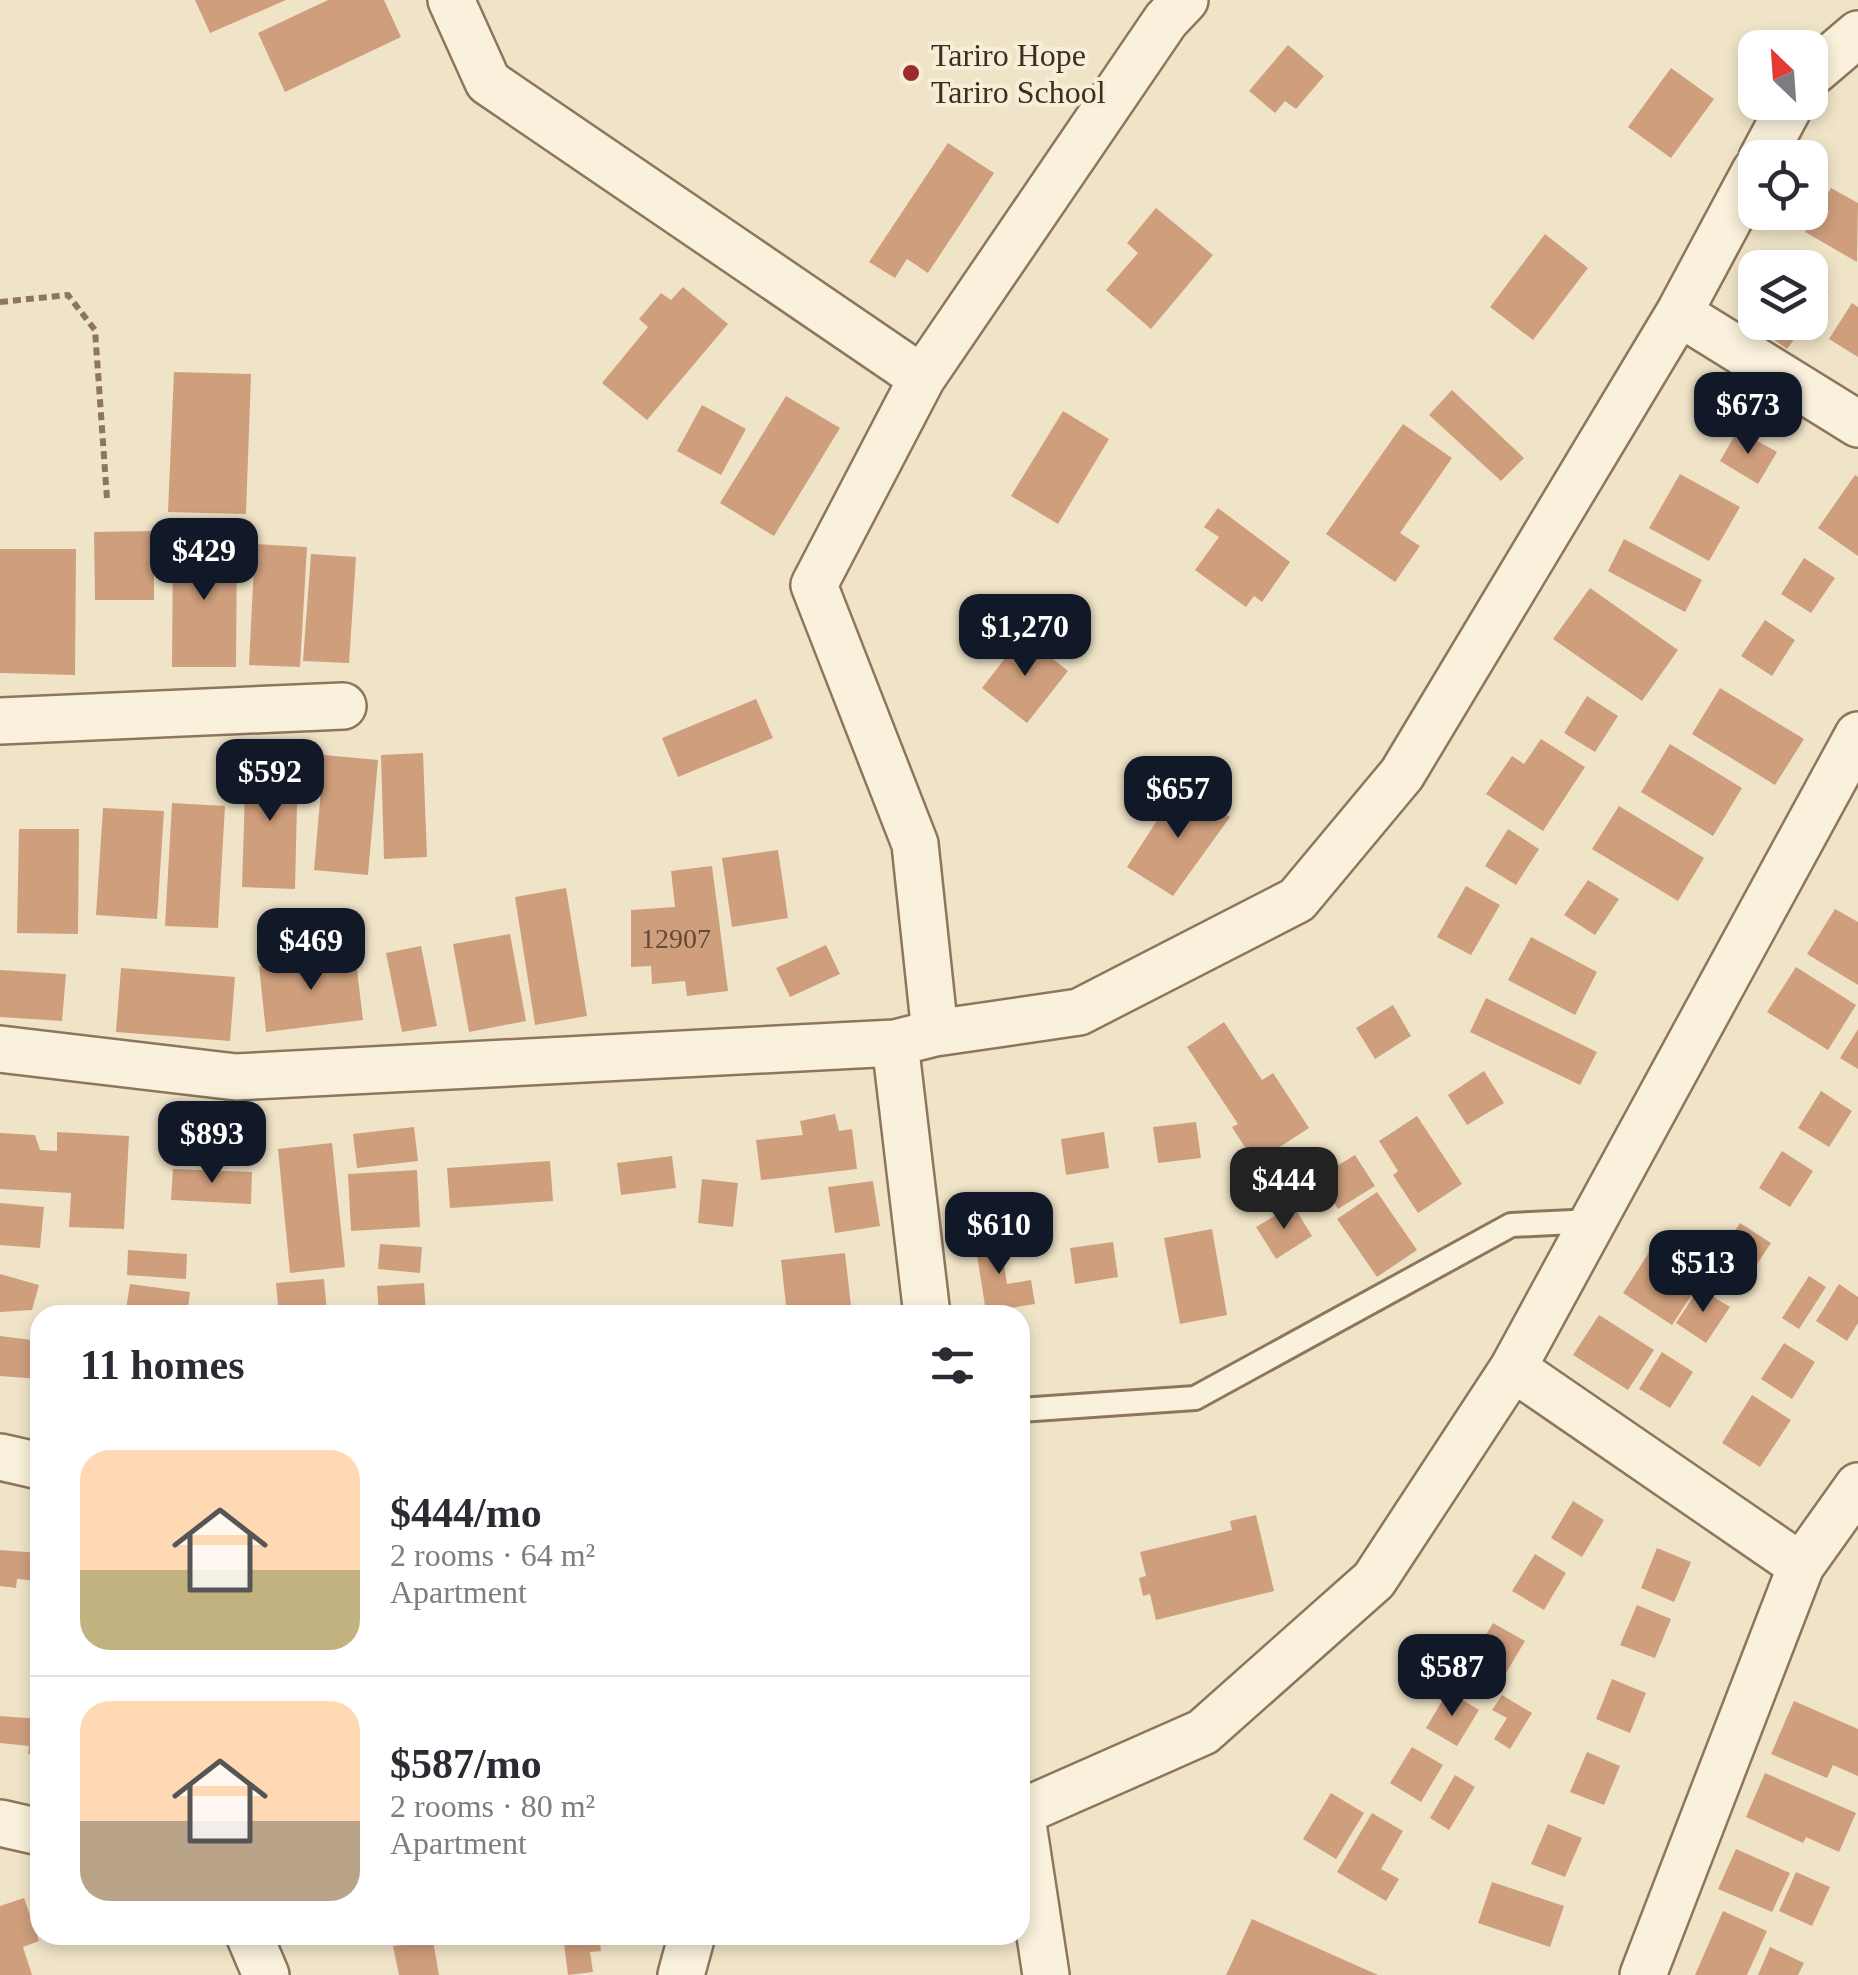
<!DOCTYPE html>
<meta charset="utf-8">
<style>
body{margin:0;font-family:Georgia,serif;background:#f2f2f3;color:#2b2b33;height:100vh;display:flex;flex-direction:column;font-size:38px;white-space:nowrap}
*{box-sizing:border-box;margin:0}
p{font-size:32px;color:#7c7c81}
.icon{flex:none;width:55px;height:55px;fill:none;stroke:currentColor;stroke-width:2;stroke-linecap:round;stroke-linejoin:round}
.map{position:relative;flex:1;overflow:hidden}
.side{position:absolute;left:30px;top:1305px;width:1000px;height:640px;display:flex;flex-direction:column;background:#fff;border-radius:30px;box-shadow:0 5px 15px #0003}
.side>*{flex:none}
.needle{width:65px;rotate:335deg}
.tools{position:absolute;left:1738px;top:30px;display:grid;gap:20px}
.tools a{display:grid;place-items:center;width:90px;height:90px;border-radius:20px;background:#fff;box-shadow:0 5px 15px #0003;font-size:50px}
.price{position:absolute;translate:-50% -85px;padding:0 22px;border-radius:20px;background:#111827;color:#fff;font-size:32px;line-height:65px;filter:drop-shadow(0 2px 5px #0008)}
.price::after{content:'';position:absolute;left:50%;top:60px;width:30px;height:22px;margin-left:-15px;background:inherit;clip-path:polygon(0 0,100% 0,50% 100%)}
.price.current{background:#222;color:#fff}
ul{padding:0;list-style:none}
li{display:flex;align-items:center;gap:30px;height:250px;padding:0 50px}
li+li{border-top:2px solid #e1e1e2}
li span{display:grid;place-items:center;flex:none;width:280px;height:200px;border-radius:30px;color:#555}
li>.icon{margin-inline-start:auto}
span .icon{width:120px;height:120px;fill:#fffc;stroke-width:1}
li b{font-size:42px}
h2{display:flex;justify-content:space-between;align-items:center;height:120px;padding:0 50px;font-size:42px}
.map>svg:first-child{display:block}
.building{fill:#cf9f7d}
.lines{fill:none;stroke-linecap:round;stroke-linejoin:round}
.service-casing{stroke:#8d765c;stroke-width:28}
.minor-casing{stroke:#8d765c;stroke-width:50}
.path{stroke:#8d765c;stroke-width:6;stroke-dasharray:8 5;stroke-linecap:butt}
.service{stroke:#faf1dc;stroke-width:22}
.minor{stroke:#faf1dc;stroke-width:45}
.poi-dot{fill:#9e2a2b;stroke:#f7eed8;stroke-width:4}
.labels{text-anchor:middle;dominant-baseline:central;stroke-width:8;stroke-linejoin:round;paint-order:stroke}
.number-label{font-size:28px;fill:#624a37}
.poi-label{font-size:32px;fill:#3d2e20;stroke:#f7eed8;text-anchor:start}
</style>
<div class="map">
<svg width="1858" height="1975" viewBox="0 0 1858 1975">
<rect width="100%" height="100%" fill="#f0e4c8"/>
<path class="building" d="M 195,0 L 286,0 L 210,33 Z
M 328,0 L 384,0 L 401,37 L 285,92 L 258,33 Z
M 1288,45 L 1324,76 L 1296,109 L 1285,101 L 1275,113 L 1249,91 Z
M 1671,68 L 1714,99 L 1671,158 L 1628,127 Z
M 948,143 L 994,173 L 928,273 L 907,259 L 895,278 L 869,262 Z
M 1831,188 L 1858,203 L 1857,262 L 1805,232 Z
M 1156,208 L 1213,255 L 1151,329 L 1106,290 L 1138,253 L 1127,243 Z
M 1545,234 L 1588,268 L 1533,340 L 1490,307 Z
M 1810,277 L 1829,291 L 1810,318 Z
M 683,287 L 728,324 L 647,420 L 602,383 L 648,327 L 639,319 L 661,293 L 671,300 Z
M 1852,303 L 1858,307 L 1858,357 L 1829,339 Z
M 1758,322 L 1807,322 L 1787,349 L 1755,326 Z
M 174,372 L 251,374 L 246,514 L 168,512 Z
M 1452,390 L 1524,458 L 1501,481 L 1429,415 Z
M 786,396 L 840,428 L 774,536 L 720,503 Z
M 702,405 L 746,429 L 721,475 L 677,451 Z
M 1063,411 L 1109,439 L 1058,524 L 1011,496 Z
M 1403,424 L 1452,458 L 1400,533 L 1420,546 L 1395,582 L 1326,534 Z
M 1738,430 L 1777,452 L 1758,484 L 1720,461 Z
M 1680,474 L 1740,507 L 1709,561 L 1649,528 Z
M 1855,475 L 1858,477 L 1858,556 L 1818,528 Z
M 1218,508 L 1290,562 L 1262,602 L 1254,596 L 1246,607 L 1195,570 L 1219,537 L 1204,527 Z
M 154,531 L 154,600 L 95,600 L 94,532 Z
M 173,539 L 237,539 L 236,667 L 172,667 Z
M 1624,539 L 1702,580 L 1685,612 L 1608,571 Z
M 255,544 L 307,547 L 300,667 L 249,665 Z
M 0,549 L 76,549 L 75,675 L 0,673 Z
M 311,554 L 356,557 L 349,663 L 303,661 Z
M 1804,558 L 1835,578 L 1811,613 L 1781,594 Z
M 1590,588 L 1678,650 L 1642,701 L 1553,639 Z
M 1765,620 L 1795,640 L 1772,676 L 1741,656 Z
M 1023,635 L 1068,671 L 1027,723 L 982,688 Z
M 1720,688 L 1804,739 L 1775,785 L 1692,734 Z
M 1587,696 L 1618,716 L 1595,752 L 1564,733 Z
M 756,699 L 773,738 L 678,777 L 662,738 Z
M 1541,739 L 1585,767 L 1543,831 L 1486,794 L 1512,756 L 1524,764 Z
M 1670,744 L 1742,788 L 1713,836 L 1641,792 Z
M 423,753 L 427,857 L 384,859 L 381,755 Z
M 324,755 L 378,760 L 368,875 L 314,870 Z
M 246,759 L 298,761 L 295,889 L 242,887 Z
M 1180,785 L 1230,817 L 1173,896 L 1127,867 Z
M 172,803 L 225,806 L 218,928 L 165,926 Z
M 1619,806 L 1704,858 L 1678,901 L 1592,849 Z
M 103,808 L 164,811 L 157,919 L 96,915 Z
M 19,829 L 79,829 L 78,934 L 17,933 Z
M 1508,829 L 1539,849 L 1516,885 L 1485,866 Z
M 778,850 L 788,918 L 732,927 L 722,858 Z
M 712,866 L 728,991 L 687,996 L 685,981 L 652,984 L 651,966 L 631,967 L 631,910 L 675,907 L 671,871 Z
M 1588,880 L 1619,899 L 1595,935 L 1564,915 Z
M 1466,886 L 1500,905 L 1471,955 L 1437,937 Z
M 566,888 L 587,1016 L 535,1025 L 515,897 Z
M 1835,909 L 1858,922 L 1858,985 L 1807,954 Z
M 510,934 L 526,1021 L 469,1032 L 453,944 Z
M 1531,937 L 1597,972 L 1575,1015 L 1508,980 Z
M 826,945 L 840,974 L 790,997 L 776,968 Z
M 421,946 L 437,1026 L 402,1032 L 386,953 Z
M 355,953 L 363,1020 L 266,1032 L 259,966 Z
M 1796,967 L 1856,1005 L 1828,1050 L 1767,1012 Z
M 121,968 L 235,977 L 230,1041 L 116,1032 Z
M 0,970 L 66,974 L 62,1021 L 0,1017 Z
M 1486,998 L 1597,1052 L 1580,1085 L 1470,1032 Z
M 1393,1005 L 1411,1036 L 1375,1059 L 1356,1028 Z
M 1224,1022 L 1262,1080 L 1273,1073 L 1309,1128 L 1255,1163 L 1232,1127 L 1238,1124 L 1187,1047 Z
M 1858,1029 L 1858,1069 L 1840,1058 Z
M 1484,1071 L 1504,1103 L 1467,1125 L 1448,1095 Z
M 1821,1091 L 1852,1111 L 1829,1147 L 1798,1128 Z
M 835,1114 L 839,1131 L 852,1129 L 857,1169 L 761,1180 L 756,1140 L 803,1135 L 800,1121 Z
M 1417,1116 L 1462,1184 L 1418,1213 L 1393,1175 L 1398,1171 L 1379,1141 Z
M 1196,1122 L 1201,1158 L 1158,1163 L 1153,1127 Z
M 414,1127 L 418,1161 L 357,1168 L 353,1134 Z
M 57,1132 L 129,1136 L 124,1229 L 69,1227 L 71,1193 L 0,1189 L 0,1133 L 35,1135 L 40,1150 L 57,1151 Z
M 1104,1132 L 1109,1168 L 1066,1175 L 1061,1139 Z
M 332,1143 L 345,1267 L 290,1273 L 278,1149 Z
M 1782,1151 L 1813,1171 L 1790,1207 L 1759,1188 Z
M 1355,1155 L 1375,1186 L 1338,1209 L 1319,1177 Z
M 672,1156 L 676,1188 L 621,1195 L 617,1163 Z
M 550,1161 L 553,1201 L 450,1208 L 447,1168 Z
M 173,1169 L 252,1172 L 251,1204 L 171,1200 Z
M 417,1170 L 420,1227 L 351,1231 L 348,1174 Z
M 702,1179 L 738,1183 L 733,1227 L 698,1223 Z
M 873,1181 L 880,1226 L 835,1233 L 828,1187 Z
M 1377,1192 L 1417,1250 L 1377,1277 L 1337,1219 Z
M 0,1203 L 44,1207 L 40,1248 L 0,1245 Z
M 1293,1205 L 1312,1236 L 1276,1259 L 1256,1227 Z
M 1740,1223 L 1771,1243 L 1747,1279 L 1716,1259 Z
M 1212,1229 L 1227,1315 L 1180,1324 L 1164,1238 Z
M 999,1233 L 1007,1284 L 1031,1280 L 1035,1304 L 986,1312 L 974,1236 Z
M 1113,1242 L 1118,1277 L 1075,1284 L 1070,1248 Z
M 380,1244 L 422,1247 L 420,1273 L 378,1269 Z
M 128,1250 L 187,1254 L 186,1279 L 127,1275 Z
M 1650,1251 L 1700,1282 L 1672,1325 L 1623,1293 Z
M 845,1253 L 852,1315 L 787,1315 L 781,1260 Z
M 0,1274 L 39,1285 L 32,1310 L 0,1312 Z
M 1809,1276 L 1826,1287 L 1799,1329 L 1782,1318 Z
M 324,1279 L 327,1313 L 279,1315 L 276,1283 Z
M 424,1283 L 426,1315 L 379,1315 L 377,1286 Z
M 130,1284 L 190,1292 L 187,1315 L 125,1315 Z
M 1839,1284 L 1858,1297 L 1858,1323 L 1847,1341 L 1816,1321 Z
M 1699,1288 L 1730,1307 L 1706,1343 L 1676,1323 Z
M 1599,1315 L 1654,1350 L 1628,1390 L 1573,1355 Z
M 0,1336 L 40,1341 L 40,1379 L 0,1376 Z
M 1784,1343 L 1815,1362 L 1792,1399 L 1761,1379 Z
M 1662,1352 L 1693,1372 L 1670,1408 L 1639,1389 Z
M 1752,1395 L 1791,1420 L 1760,1467 L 1722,1443 Z
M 1573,1501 L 1604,1520 L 1582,1557 L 1551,1538 Z
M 1256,1515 L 1274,1591 L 1156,1620 L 1150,1594 L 1143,1596 L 1139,1578 L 1146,1576 L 1140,1552 L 1232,1530 L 1230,1521 Z
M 1657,1548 L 1691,1562 L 1674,1602 L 1641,1588 Z
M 0,1550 L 40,1553 L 40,1581 L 17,1579 L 16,1588 L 0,1586 Z
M 1535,1554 L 1566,1573 L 1544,1610 L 1512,1591 Z
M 1637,1605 L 1671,1619 L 1655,1658 L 1620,1645 Z
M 1493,1623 L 1525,1641 L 1503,1678 L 1472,1659 Z
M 1612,1679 L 1646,1693 L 1630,1733 L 1596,1719 Z
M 1448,1691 L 1479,1710 L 1457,1746 L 1426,1728 Z
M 1502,1695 L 1532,1713 L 1510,1749 L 1494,1739 L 1507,1718 L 1492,1710 Z
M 1794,1701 L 1858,1729 L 1858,1776 L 1833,1765 L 1827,1778 L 1771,1754 Z
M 0,1716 L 40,1719 L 40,1755 L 28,1754 L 29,1746 L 0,1743 Z
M 1412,1747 L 1443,1765 L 1421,1802 L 1390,1783 Z
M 1587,1752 L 1620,1766 L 1604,1805 L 1570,1792 Z
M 1765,1773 L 1856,1813 L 1839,1852 L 1806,1837 L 1803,1843 L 1746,1817 Z
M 1455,1775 L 1475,1787 L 1449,1830 L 1430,1818 Z
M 1331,1793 L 1364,1813 L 1336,1859 L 1303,1839 Z
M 1372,1813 L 1403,1831 L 1381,1869 L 1399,1879 L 1386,1901 L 1337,1872 Z
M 1548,1824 L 1582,1838 L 1565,1877 L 1531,1864 Z
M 1736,1849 L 1790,1873 L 1772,1912 L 1718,1889 Z
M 1796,1872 L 1830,1887 L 1812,1926 L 1779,1911 Z
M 1492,1882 L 1564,1906 L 1550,1947 L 1478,1923 Z
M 24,1898 L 39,1941 L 23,1947 L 32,1975 L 0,1975 L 0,1906 Z
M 1723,1911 L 1767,1931 L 1747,1975 L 1695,1975 Z
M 1252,1919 L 1378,1975 L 1226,1975 Z
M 400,1935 L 432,1935 L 439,1975 L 399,1975 L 393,1946 L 402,1945 Z
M 563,1935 L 599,1935 L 601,1951 L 590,1952 L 593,1972 L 568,1975 Z
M 781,1935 L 924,1935 L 924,1938 L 781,1945 Z
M 1770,1947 L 1804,1963 L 1798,1975 L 1758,1975 Z"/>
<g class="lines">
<g class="service-casing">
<path id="service" d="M 1020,1410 L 1195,1398 L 1511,1225 L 1594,1221"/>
</g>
<g class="minor-casing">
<path id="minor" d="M 451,0 L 488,82 L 922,378
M 1810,75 L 1858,34
M 1762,158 L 1792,102
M 1679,313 L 1858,424
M 0,721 L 343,706
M 935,1033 L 915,844 L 814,585 L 922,378 L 1166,20 L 1185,0
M 895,1043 L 927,1315
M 0,1049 L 236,1077 L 895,1043 L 935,1033 L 1079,1012 L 1297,900 L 1402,774 L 1679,313 L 1755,171
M 1513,1368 L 1801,1566
M 0,1457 L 40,1466
M 1020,1804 L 1046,1975
M 1022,1812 L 1203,1732 L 1374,1580 L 1513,1368 L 1858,735
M 0,1823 L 40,1832
M 249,1935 L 266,1975
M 681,1975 L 692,1935
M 1643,1975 L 1801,1566 L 1858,1486"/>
</g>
<path class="path" d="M 0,302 L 68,295 L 95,330 L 107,499"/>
<use href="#service" class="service"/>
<use href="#minor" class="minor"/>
</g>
<circle class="poi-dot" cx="911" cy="73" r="10"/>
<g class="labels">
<g class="number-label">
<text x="676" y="938">12907</text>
</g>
<g class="poi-label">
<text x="931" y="55">Tariro Hope<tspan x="931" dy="37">Tariro School</tspan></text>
</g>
</g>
</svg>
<div class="tools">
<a><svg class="needle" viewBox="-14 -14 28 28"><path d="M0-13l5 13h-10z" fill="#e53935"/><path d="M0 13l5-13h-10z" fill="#7c7c81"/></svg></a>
<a><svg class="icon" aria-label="locate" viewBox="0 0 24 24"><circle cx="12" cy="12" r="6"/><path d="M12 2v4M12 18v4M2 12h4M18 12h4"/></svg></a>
<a><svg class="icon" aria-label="layers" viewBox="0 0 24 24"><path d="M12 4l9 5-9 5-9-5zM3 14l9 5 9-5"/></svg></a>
</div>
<b class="price" style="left:1748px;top:457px">$673</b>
<b class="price" style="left:204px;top:603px">$429</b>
<b class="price" style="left:1025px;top:679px">$1,270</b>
<b class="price" style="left:270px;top:824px">$592</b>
<b class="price" style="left:1178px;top:841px">$657</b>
<b class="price" style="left:311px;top:993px">$469</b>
<b class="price" style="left:212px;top:1186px">$893</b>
<b class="price current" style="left:1284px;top:1232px">$444</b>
<b class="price" style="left:999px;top:1277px">$610</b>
<b class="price" style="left:1703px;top:1315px">$513</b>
<b class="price" style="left:1452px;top:1719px">$587</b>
<section class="side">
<h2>11 homes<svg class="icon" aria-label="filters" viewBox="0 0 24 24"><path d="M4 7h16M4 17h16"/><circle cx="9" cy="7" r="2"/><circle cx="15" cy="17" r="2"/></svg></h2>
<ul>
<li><span style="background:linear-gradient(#ffd9b3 60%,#c2b280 0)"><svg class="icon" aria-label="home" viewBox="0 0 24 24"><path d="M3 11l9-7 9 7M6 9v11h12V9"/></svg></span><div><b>$444/mo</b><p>2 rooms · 64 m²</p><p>Apartment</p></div></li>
<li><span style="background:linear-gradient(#ffd9b3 60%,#b9a48a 0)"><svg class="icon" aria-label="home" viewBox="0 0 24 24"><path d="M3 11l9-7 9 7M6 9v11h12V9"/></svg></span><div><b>$587/mo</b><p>2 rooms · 80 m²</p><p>Apartment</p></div></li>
</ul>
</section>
</div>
